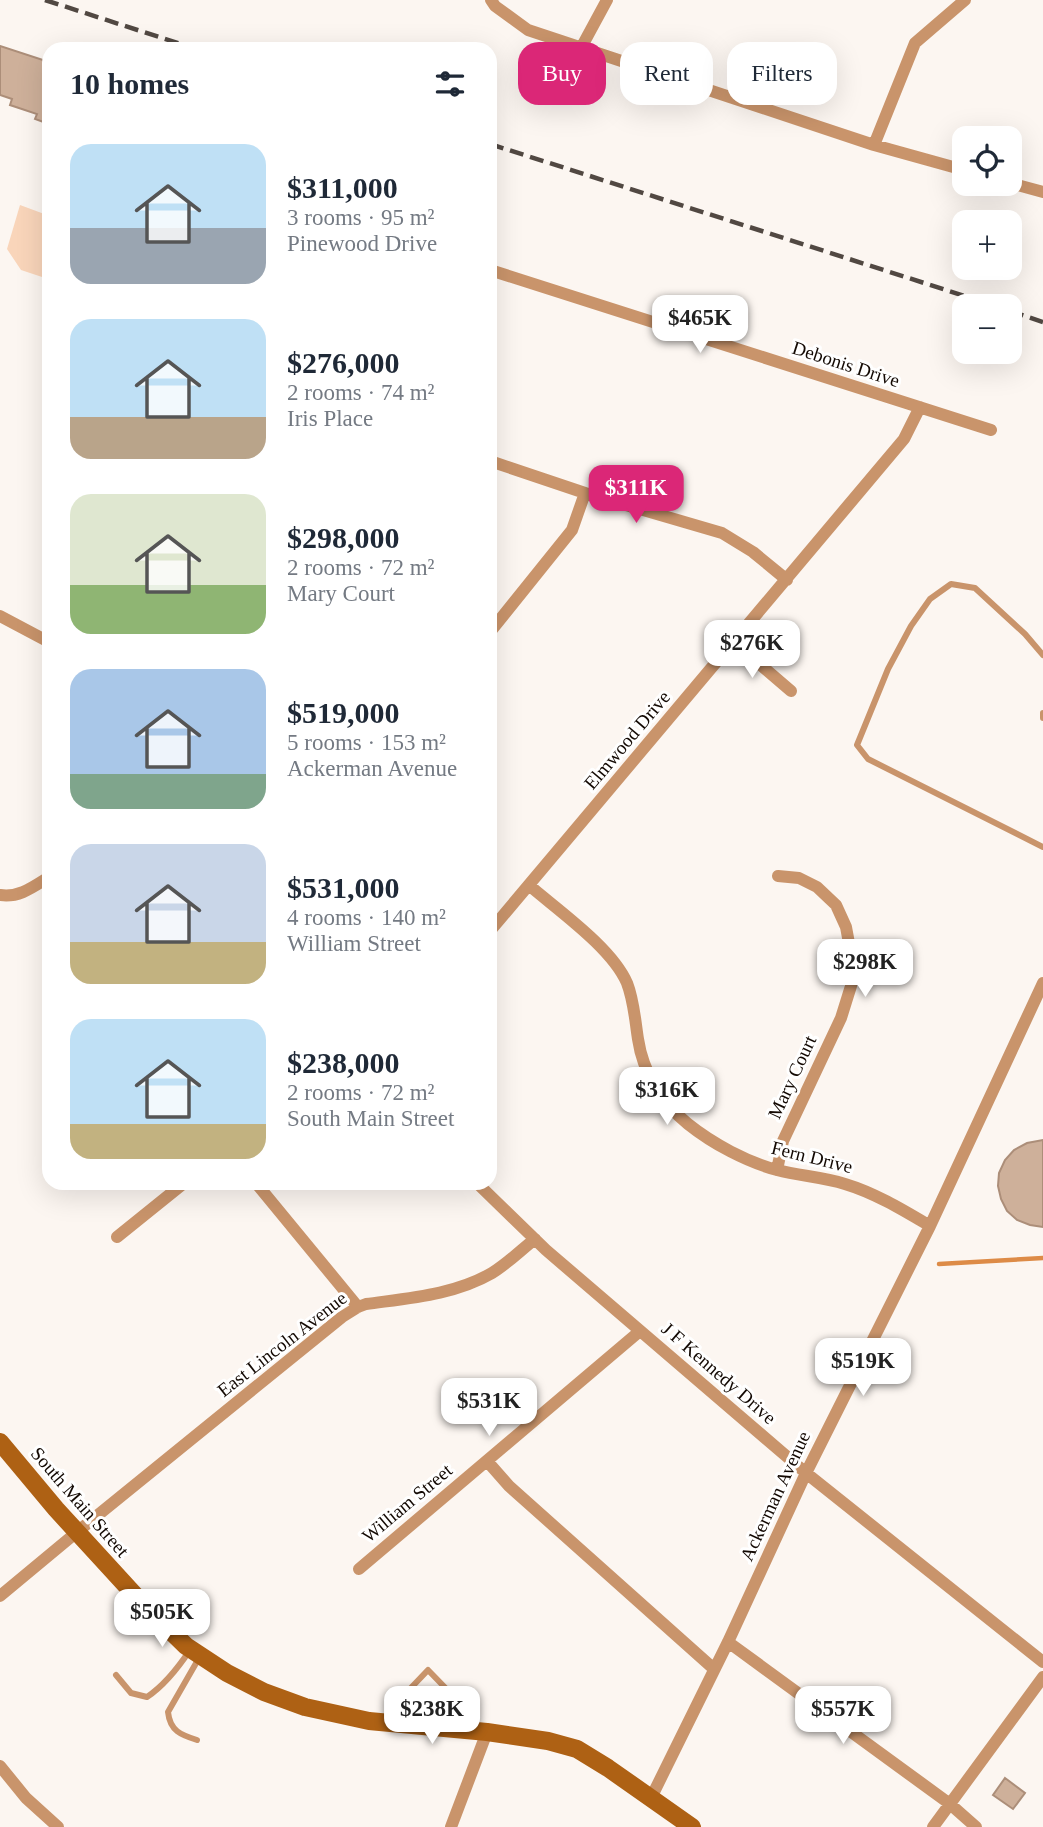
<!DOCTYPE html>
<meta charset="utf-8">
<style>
body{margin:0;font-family:"Times New Roman",serif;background:#f6f6f7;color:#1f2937;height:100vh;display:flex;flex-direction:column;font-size:26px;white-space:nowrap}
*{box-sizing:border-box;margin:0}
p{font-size:23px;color:#747a83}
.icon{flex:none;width:38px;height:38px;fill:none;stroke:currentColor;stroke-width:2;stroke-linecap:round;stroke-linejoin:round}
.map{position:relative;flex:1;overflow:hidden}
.sheet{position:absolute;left:42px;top:42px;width:455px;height:1148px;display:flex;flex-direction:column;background:#fff;border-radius:21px;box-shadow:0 7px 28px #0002}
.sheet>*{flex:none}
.guide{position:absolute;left:518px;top:42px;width:420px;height:63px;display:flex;gap:14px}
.controls{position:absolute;left:952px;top:126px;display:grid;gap:14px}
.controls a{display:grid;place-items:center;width:70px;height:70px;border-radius:14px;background:#fff;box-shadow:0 7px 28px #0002;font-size:35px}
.price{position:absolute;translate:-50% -60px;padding:0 16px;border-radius:14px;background:#fff;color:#222;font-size:23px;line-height:46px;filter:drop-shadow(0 2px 4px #0008)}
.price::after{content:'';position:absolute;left:50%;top:42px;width:21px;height:16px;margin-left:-10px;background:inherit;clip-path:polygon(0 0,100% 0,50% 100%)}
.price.on{background:#db2777;color:#fff}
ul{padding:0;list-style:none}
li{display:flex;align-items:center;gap:21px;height:175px;padding:0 28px}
li span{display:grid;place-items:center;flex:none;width:196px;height:140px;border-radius:21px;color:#555}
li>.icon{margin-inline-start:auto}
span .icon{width:84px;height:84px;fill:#fffc;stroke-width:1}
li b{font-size:30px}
h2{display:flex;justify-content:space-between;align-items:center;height:84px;padding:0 28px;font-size:30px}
.tag{padding:0 24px;border-radius:21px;background:#fff;box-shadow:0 7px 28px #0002;font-size:24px;line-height:63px}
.tag.on{background:#db2777;color:#fff}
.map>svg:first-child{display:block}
.green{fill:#f9d5ba}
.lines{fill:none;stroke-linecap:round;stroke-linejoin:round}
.stream{stroke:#dd8b47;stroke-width:4.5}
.building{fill:#ceb09a;stroke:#ac8e79;stroke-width:2}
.lane{stroke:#c9946b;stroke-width:6}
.street{stroke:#c9946b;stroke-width:12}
.secondary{stroke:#ae6114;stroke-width:18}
.rail{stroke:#514842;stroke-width:4.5;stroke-dasharray:14 7;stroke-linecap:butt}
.labels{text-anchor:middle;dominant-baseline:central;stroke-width:6;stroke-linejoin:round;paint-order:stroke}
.street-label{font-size:19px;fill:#130903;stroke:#fff}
</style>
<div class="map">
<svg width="1043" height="1827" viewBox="0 0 1043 1827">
<rect width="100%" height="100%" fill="#fcf6f1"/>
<path class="green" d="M 20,205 L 47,215 L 44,221 L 49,222 L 49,277 L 45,278 L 21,270 L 7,249 Z"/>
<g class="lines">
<path class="stream" d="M 939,1264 L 1043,1258"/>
</g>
<path class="building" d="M 0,46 L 49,62 L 49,124 L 35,119 L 37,114 L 10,105 L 12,99 L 0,95 Z
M 1043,1140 L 1043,1227 L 1030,1225 L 1017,1220 L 1007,1211 L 1001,1199 L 998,1186 L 999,1173 L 1005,1160 L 1014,1150 L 1027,1143 Z
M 1005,1778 L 1025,1793 L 1013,1809 L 993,1795 Z"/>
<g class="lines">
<path class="lane" d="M 1043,655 L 1025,634 L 975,588 L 951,584 L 930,599 L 911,626 L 888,669 L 857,745 L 868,759 L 1043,847
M 1043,713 L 1043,718
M 116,1675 L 131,1693 L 147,1697 C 165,1685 178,1668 190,1650
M 404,1723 L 408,1691 L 428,1670 L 460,1703 L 464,1714 L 464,1728
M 197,1740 C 181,1735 170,1731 168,1712 L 199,1658"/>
<path class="street" d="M 491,0 L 495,6 L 528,30 L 874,145 L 964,170
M 581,48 L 607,0
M 874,145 L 915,43 L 965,0
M 1010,183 L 1043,192
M 490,270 L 991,430
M 490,461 L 585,493 L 722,533 L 753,552 L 787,580
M 0,616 L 49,642
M 490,632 L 572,530 L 585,493
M 734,642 L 791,691
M 530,886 C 559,911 612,948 627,983 C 634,1001 635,1020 638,1039 C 643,1073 662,1103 688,1124 C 713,1144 747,1162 777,1170 C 800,1176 823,1177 845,1184 C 875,1193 903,1210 930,1226
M 0,895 C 19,898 33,887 49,877
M 490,931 L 904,439 L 920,407
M 777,1170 L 783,1141 L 841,1018 L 851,986 L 851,954 L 846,927 L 836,905 L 817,887 L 799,878 L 778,876
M 256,1183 L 358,1307
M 477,1183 L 546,1250 L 806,1473 L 1043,1662
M 117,1237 L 184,1183
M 487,1461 L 509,1486 L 714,1669
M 359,1569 L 640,1331
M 0,1596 L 77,1532 L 342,1317 L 358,1307 L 366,1304 C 409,1298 454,1295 492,1273 C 507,1264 521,1250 535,1239
M 728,1642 L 950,1804 L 976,1827
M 0,1766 L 26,1798 L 58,1827
M 651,1798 L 728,1642 L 806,1473 L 930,1226 L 1043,983
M 451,1827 L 487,1732
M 933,1827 L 1043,1677"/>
<path class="secondary" d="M 0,1442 L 56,1509 L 143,1604 L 186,1646 L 227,1673 L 264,1692 L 305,1707 L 369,1721 L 487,1732 L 548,1741 L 577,1749 L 608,1768 L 692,1827"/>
<path class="rail" d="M 45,0 L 196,49
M 490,144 L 996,306
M 1010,311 L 1043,322"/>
</g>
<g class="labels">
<g class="street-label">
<text transform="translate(846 364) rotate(18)">Debonis Drive</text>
<text transform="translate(627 740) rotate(-50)">Elmwood Drive</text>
<text transform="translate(792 1077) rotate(-65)">Mary Court</text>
<text transform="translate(812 1157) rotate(14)">Fern Drive</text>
<text transform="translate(282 1344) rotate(-38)">East Lincoln Avenue</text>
<text transform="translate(719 1373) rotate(41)">J F Kennedy Drive</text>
<text transform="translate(775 1496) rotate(-65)">Ackerman Avenue</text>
<text transform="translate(80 1502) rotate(49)">South Main Street</text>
<text transform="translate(407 1503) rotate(-40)">William Street</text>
</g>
</g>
</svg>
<div class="controls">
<a><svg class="icon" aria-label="locate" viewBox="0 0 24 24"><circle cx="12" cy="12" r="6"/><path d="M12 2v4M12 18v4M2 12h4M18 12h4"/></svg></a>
<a>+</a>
<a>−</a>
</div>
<b class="price" style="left:700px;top:355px">$465K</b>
<b class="price on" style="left:636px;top:525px">$311K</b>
<b class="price" style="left:752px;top:680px">$276K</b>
<b class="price" style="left:865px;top:999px">$298K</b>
<b class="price" style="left:667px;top:1127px">$316K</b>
<b class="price" style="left:863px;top:1398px">$519K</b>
<b class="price" style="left:489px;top:1438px">$531K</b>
<b class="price" style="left:162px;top:1649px">$505K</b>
<b class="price" style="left:432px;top:1746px">$238K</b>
<b class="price" style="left:843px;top:1746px">$557K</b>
<div class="guide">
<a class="tag on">Buy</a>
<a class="tag">Rent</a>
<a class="tag">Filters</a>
</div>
<section class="sheet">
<h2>10 homes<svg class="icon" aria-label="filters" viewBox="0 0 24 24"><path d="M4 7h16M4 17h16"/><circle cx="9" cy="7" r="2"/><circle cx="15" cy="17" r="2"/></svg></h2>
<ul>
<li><span style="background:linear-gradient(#bfe0f5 60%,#9aa5b1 0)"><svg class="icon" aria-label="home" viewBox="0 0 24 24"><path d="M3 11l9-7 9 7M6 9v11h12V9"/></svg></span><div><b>$311,000</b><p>3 rooms · 95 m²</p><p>Pinewood Drive</p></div></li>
<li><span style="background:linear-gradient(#bfe0f5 70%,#b9a48a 0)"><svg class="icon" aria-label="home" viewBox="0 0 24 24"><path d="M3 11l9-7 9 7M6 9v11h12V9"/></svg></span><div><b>$276,000</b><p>2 rooms · 74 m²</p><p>Iris Place</p></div></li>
<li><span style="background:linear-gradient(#dfe7d0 65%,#8fb573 0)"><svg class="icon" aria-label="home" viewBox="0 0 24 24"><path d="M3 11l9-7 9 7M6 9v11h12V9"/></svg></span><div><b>$298,000</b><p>2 rooms · 72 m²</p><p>Mary Court</p></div></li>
<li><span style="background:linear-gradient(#a9c7e8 75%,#7fa58c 0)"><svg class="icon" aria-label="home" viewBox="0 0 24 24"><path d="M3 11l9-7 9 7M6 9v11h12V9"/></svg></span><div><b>$519,000</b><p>5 rooms · 153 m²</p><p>Ackerman Avenue</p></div></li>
<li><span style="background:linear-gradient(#c9d6e8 70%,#c2b280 0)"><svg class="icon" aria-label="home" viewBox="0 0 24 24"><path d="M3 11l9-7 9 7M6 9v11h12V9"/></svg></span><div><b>$531,000</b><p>4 rooms · 140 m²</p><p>William Street</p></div></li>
<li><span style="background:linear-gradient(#bfe0f5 75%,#c2b280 0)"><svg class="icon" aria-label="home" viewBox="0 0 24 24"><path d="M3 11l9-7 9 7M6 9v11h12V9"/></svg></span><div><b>$238,000</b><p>2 rooms · 72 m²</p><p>South Main Street</p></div></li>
</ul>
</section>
</div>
